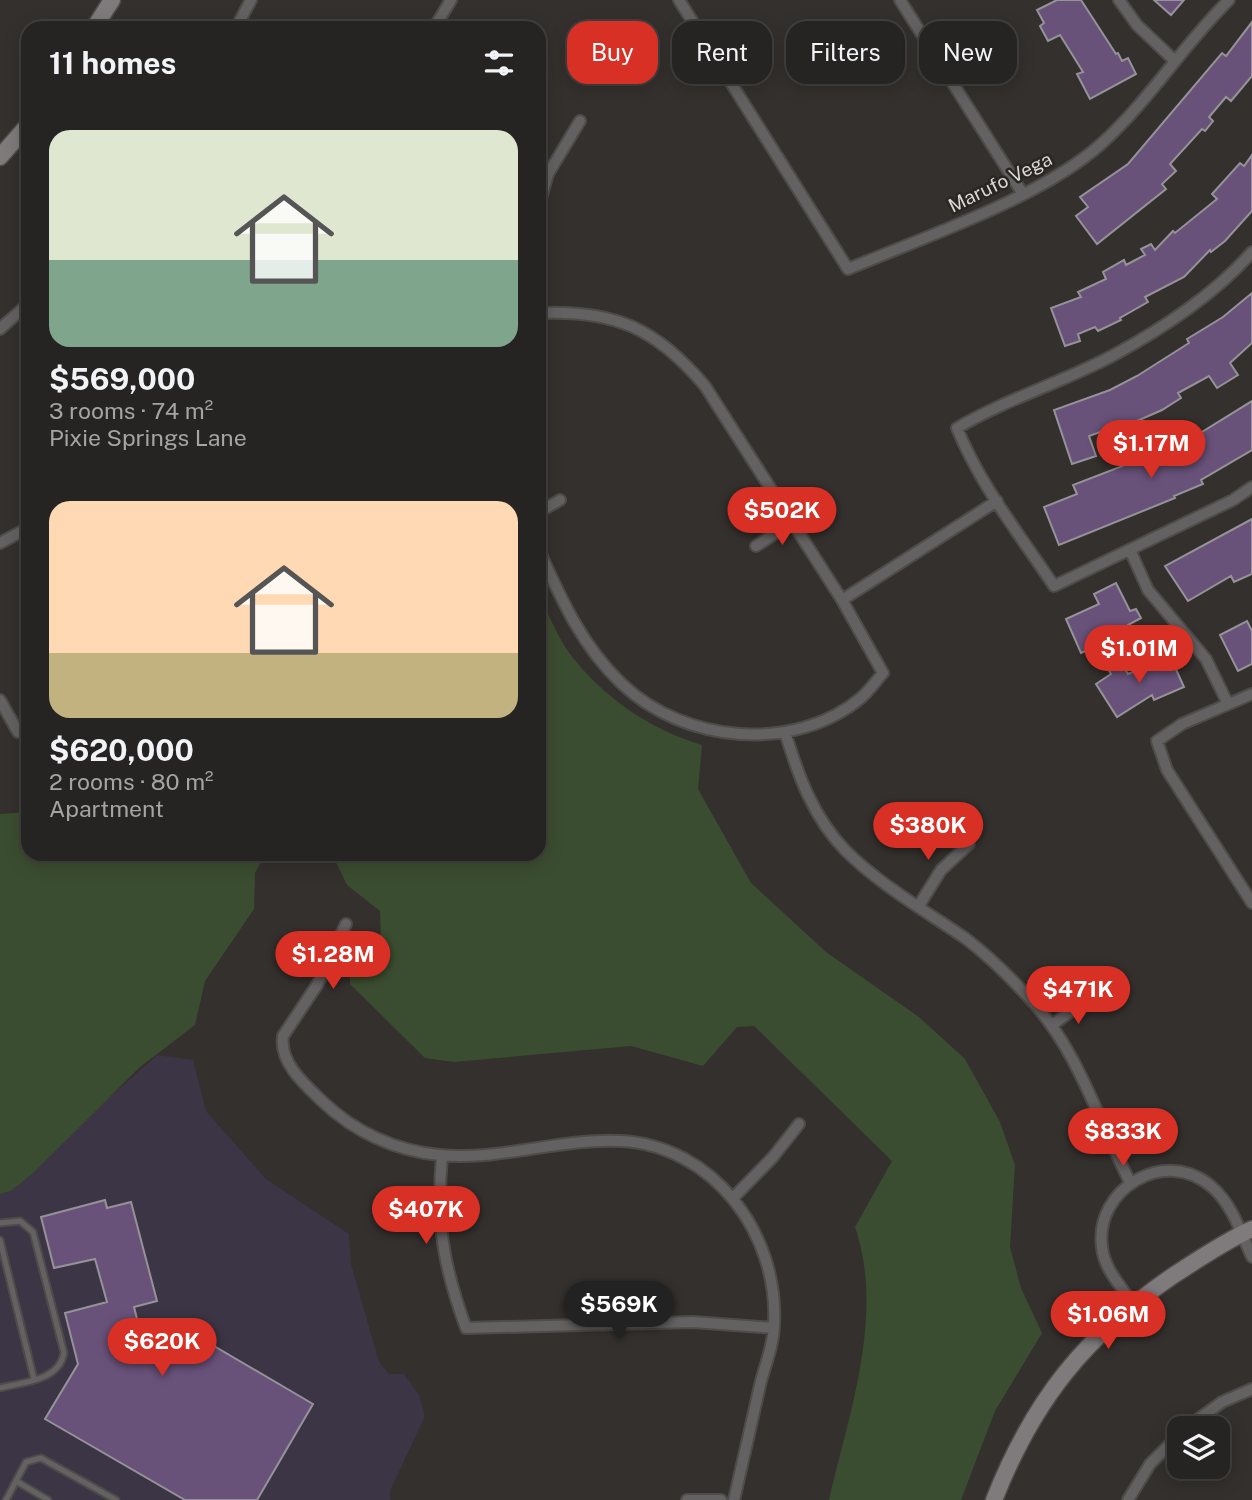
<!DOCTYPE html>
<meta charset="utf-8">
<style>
body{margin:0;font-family:"Public Sans",sans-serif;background:#2e2c2a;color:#f1f3f6;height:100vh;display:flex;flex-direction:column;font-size:26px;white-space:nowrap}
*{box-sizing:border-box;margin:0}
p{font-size:23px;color:#a4a4a5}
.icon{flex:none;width:38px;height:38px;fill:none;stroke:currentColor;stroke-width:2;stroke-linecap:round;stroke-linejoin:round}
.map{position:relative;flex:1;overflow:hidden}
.details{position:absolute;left:21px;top:21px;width:525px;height:840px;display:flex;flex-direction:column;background:#262422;border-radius:21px;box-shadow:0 4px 18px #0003,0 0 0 2px #424140}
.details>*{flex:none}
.banner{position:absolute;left:567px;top:21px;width:579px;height:63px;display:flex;gap:14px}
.fabs{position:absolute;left:1167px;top:1416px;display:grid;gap:14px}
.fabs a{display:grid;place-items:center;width:63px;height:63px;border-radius:14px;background:#262422;box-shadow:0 4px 18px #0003,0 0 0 2px #424140;font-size:35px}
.price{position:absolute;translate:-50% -60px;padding:0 16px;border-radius:24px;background:#d93025;color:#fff;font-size:23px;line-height:46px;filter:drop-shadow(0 2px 4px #0008)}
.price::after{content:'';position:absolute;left:50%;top:42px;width:21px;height:16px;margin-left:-10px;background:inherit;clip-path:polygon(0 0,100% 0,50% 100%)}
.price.active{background:#222;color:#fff}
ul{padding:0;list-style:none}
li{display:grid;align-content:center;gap:14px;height:371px;padding:0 28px}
li span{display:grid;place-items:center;height:217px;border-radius:21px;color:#555}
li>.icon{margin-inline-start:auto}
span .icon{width:126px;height:126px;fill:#fffc;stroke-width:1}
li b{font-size:30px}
h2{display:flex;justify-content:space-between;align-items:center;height:84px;padding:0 28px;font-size:30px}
.pill{padding:0 24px;border-radius:21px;background:#262422;box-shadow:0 4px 18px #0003,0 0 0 2px #424140;font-size:24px;line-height:63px}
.pill.active{background:#d93025;color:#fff}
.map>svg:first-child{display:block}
.education{fill:#3b3545}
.green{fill:#3b4d30}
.building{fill:#69527a;stroke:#959397;stroke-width:2}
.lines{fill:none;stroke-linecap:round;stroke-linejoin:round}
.lane-casing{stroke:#4e4b48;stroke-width:9}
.street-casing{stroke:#4e4b48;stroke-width:14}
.secondary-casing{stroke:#4e4b48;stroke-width:19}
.lane{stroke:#636161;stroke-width:5}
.street{stroke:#636161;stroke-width:10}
.secondary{stroke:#7f7b7c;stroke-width:16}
.labels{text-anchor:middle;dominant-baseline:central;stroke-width:5;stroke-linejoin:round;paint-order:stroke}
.street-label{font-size:19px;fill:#dad8d6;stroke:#292623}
</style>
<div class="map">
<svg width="1252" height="1500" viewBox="0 0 1252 1500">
<rect width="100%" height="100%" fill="#33302d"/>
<path class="education" d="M 157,1055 L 193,1060 L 206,1111 L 266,1179 L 349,1234 L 351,1264 L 379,1362 L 389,1374 L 404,1374 L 419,1395 L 425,1416 L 390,1491 L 390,1500 L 0,1500 L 0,1194 L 11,1191 L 32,1174 L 84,1120 Z"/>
<path class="green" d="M 539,596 C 549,615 558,637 570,654 C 605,699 648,728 702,745 L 698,789 L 751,883 L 826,952 L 919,1017 L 965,1059 L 1000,1122 L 1015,1165 L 1010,1247 L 1021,1288 L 1042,1333 L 995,1411 L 961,1500 L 829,1500 C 849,1414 885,1314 855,1227 L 892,1161 L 754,1026 L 737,1027 L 703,1066 L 631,1046 L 454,1062 L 425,1058 L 350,984 L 350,956 L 381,939 L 380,911 L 347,885 L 332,854 L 539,854 Z
M 28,812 L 28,854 L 266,854 L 255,873 L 254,909 L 205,981 L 195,1025 L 140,1067 L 32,1174 L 11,1191 L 0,1194 L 0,814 Z"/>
<path class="building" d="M 1057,0 L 1081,0 L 1116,54 L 1118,53 L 1122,61 L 1128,58 L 1136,74 L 1090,99 L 1077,74 L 1083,72 L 1060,35 L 1048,41 L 1040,26 L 1044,23 L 1037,10 Z
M 1154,0 L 1184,0 L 1171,15 Z
M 1252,22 L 1252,76 L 1231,101 L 1226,97 L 1209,117 L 1213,121 L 1205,131 L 1202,129 L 1170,164 L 1176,171 L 1162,184 L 1166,189 L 1097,244 L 1076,216 L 1088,207 L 1080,197 L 1128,164 L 1222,53 L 1226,56 Z
M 1252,155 L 1252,211 L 1225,241 L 1211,252 L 1210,250 L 1184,277 L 1145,297 L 1148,302 L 1120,318 L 1121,320 L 1098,331 L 1095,327 L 1078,334 L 1080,341 L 1065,346 L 1051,308 L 1081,297 L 1078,292 L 1106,279 L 1103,272 L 1124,260 L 1126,265 L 1145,255 L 1141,249 L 1151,244 L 1155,250 L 1173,231 L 1175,233 L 1217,199 L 1212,194 L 1240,163 L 1244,166 Z
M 1252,293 L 1252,343 L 1230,363 L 1238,375 L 1217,388 L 1209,376 L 1178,393 L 1181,398 L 1162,410 L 1112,432 L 1111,428 L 1089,436 L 1096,456 L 1072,464 L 1054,410 L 1110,390 L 1137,376 L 1189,343 L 1187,339 L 1223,317 Z
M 1252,401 L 1252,450 L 1201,480 L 1203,484 L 1174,496 L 1175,498 L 1059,545 L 1044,507 L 1077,494 L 1073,485 L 1156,453 L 1157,456 L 1171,451 L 1174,458 L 1195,450 L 1189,440 Z
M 1252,519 L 1252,574 L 1234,582 L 1231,576 L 1188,601 L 1165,566 Z
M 1116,583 L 1130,611 L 1136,609 L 1141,618 L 1128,625 L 1133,635 L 1100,651 L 1097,646 L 1081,653 L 1066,619 L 1099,604 L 1094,594 Z
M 1247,621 L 1252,631 L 1252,664 L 1238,671 L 1220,635 Z
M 1170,656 L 1184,687 L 1154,700 L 1152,695 L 1117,717 L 1096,684 L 1111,674 L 1108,669 L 1120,661 L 1128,674 Z
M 105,1200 L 107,1208 L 131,1202 L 157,1301 L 134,1307 L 143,1343 L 156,1351 L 173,1322 L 313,1404 L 257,1500 L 185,1500 L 45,1419 L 78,1364 L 65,1313 L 107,1302 L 95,1259 L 54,1268 L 41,1217 Z"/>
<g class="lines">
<g class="lane-casing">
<path id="lane" d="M 0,1223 L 20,1221 L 33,1232 L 64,1353 C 59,1381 23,1382 0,1388
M 0,1240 L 34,1379
M 16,1481 L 48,1500
M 6,1500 L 26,1462 L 41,1458 L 116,1500"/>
</g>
<g class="street-casing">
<path id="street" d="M 679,0 L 848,269 C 924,237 1041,198 1101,144 C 1149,101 1183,45 1229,0
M 900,0 L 1023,194
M 1119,0 L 1137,25 L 1175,61
M 236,28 L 251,0
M 434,28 L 451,0
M 539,205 L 548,174 L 580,121
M 1252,252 C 1214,295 1162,329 1112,356 C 1061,383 1006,399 957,428 C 980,485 1020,535 1054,586 L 1233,500 L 1252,487
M 539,313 C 615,310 656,328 705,386 L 842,600 L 883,673 C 876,681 870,690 862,697 C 795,754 684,743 622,684 C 582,646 561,599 539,550
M 0,329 L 28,304
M 539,512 L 560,500
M 0,543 L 28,528
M 756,546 L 791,523
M 1130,550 L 1148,590 L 1206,659 L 1228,704
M 842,600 L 997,501
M 1252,694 L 1182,724 L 1157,741 L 1167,770 L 1252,903
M 0,700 L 18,732 L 28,726
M 785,732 C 798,775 813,817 845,850 C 880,885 924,910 965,938 C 989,956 1011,978 1031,1000 C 1079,1052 1098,1120 1130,1182
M 918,907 L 941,870 L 969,844
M 346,924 L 317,985 L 283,1036 C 279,1062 304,1084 322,1101 C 354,1132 396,1151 440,1155 C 500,1161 560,1138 620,1141 C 714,1145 779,1235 774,1324 C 774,1343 766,1363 761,1381 C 752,1420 743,1460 734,1500
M 1052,1025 L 1084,1002
M 442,1156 C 436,1223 443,1265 466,1328 L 693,1322 L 774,1328
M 733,1198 L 773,1157 L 799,1124
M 1133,1304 C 1121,1286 1104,1269 1102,1247 C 1094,1189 1166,1146 1212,1187 C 1232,1204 1241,1233 1252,1257
M 1186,1428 L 1222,1402 L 1252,1389
M 687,1500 L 721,1500
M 1128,1500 L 1150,1464 L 1180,1434"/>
</g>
<g class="secondary-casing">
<path id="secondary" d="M 94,28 L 112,0
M 0,157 L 28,125
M 994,1500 C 1034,1399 1085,1336 1174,1275 C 1199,1259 1225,1241 1252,1229"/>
</g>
<use href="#lane" class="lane"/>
<use href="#street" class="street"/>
<use href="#secondary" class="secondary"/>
</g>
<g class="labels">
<g class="street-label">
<text transform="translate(1000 182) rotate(-26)">Marufo Vega</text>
</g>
</g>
</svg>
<div class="fabs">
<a><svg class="icon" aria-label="layers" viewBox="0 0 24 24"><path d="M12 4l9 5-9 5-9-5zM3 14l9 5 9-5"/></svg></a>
</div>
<b class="price" style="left:1151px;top:480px">$1.17M</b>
<b class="price" style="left:782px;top:547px">$502K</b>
<b class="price" style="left:1139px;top:685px">$1.01M</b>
<b class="price" style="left:928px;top:862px">$380K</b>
<b class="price" style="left:333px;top:991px">$1.28M</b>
<b class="price" style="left:1078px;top:1026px">$471K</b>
<b class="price" style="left:1123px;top:1168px">$833K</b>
<b class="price" style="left:426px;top:1246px">$407K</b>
<b class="price active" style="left:619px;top:1341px">$569K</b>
<b class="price" style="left:1108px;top:1351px">$1.06M</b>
<b class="price" style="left:162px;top:1378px">$620K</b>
<div class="banner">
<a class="pill active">Buy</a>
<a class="pill">Rent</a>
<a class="pill">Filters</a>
<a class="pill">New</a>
</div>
<section class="details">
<h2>11 homes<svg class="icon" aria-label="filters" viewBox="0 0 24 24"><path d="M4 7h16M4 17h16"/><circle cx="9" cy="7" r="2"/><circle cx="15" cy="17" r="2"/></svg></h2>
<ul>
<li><span style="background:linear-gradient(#dfe7d0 60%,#7fa58c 0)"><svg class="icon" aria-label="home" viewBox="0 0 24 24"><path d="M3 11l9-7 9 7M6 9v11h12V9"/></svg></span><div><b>$569,000</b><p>3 rooms · 74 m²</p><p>Pixie Springs Lane</p></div></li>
<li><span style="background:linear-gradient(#ffd9b3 70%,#c2b280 0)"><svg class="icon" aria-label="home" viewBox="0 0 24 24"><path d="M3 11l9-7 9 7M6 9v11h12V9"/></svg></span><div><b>$620,000</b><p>2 rooms · 80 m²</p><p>Apartment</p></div></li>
</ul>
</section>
</div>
